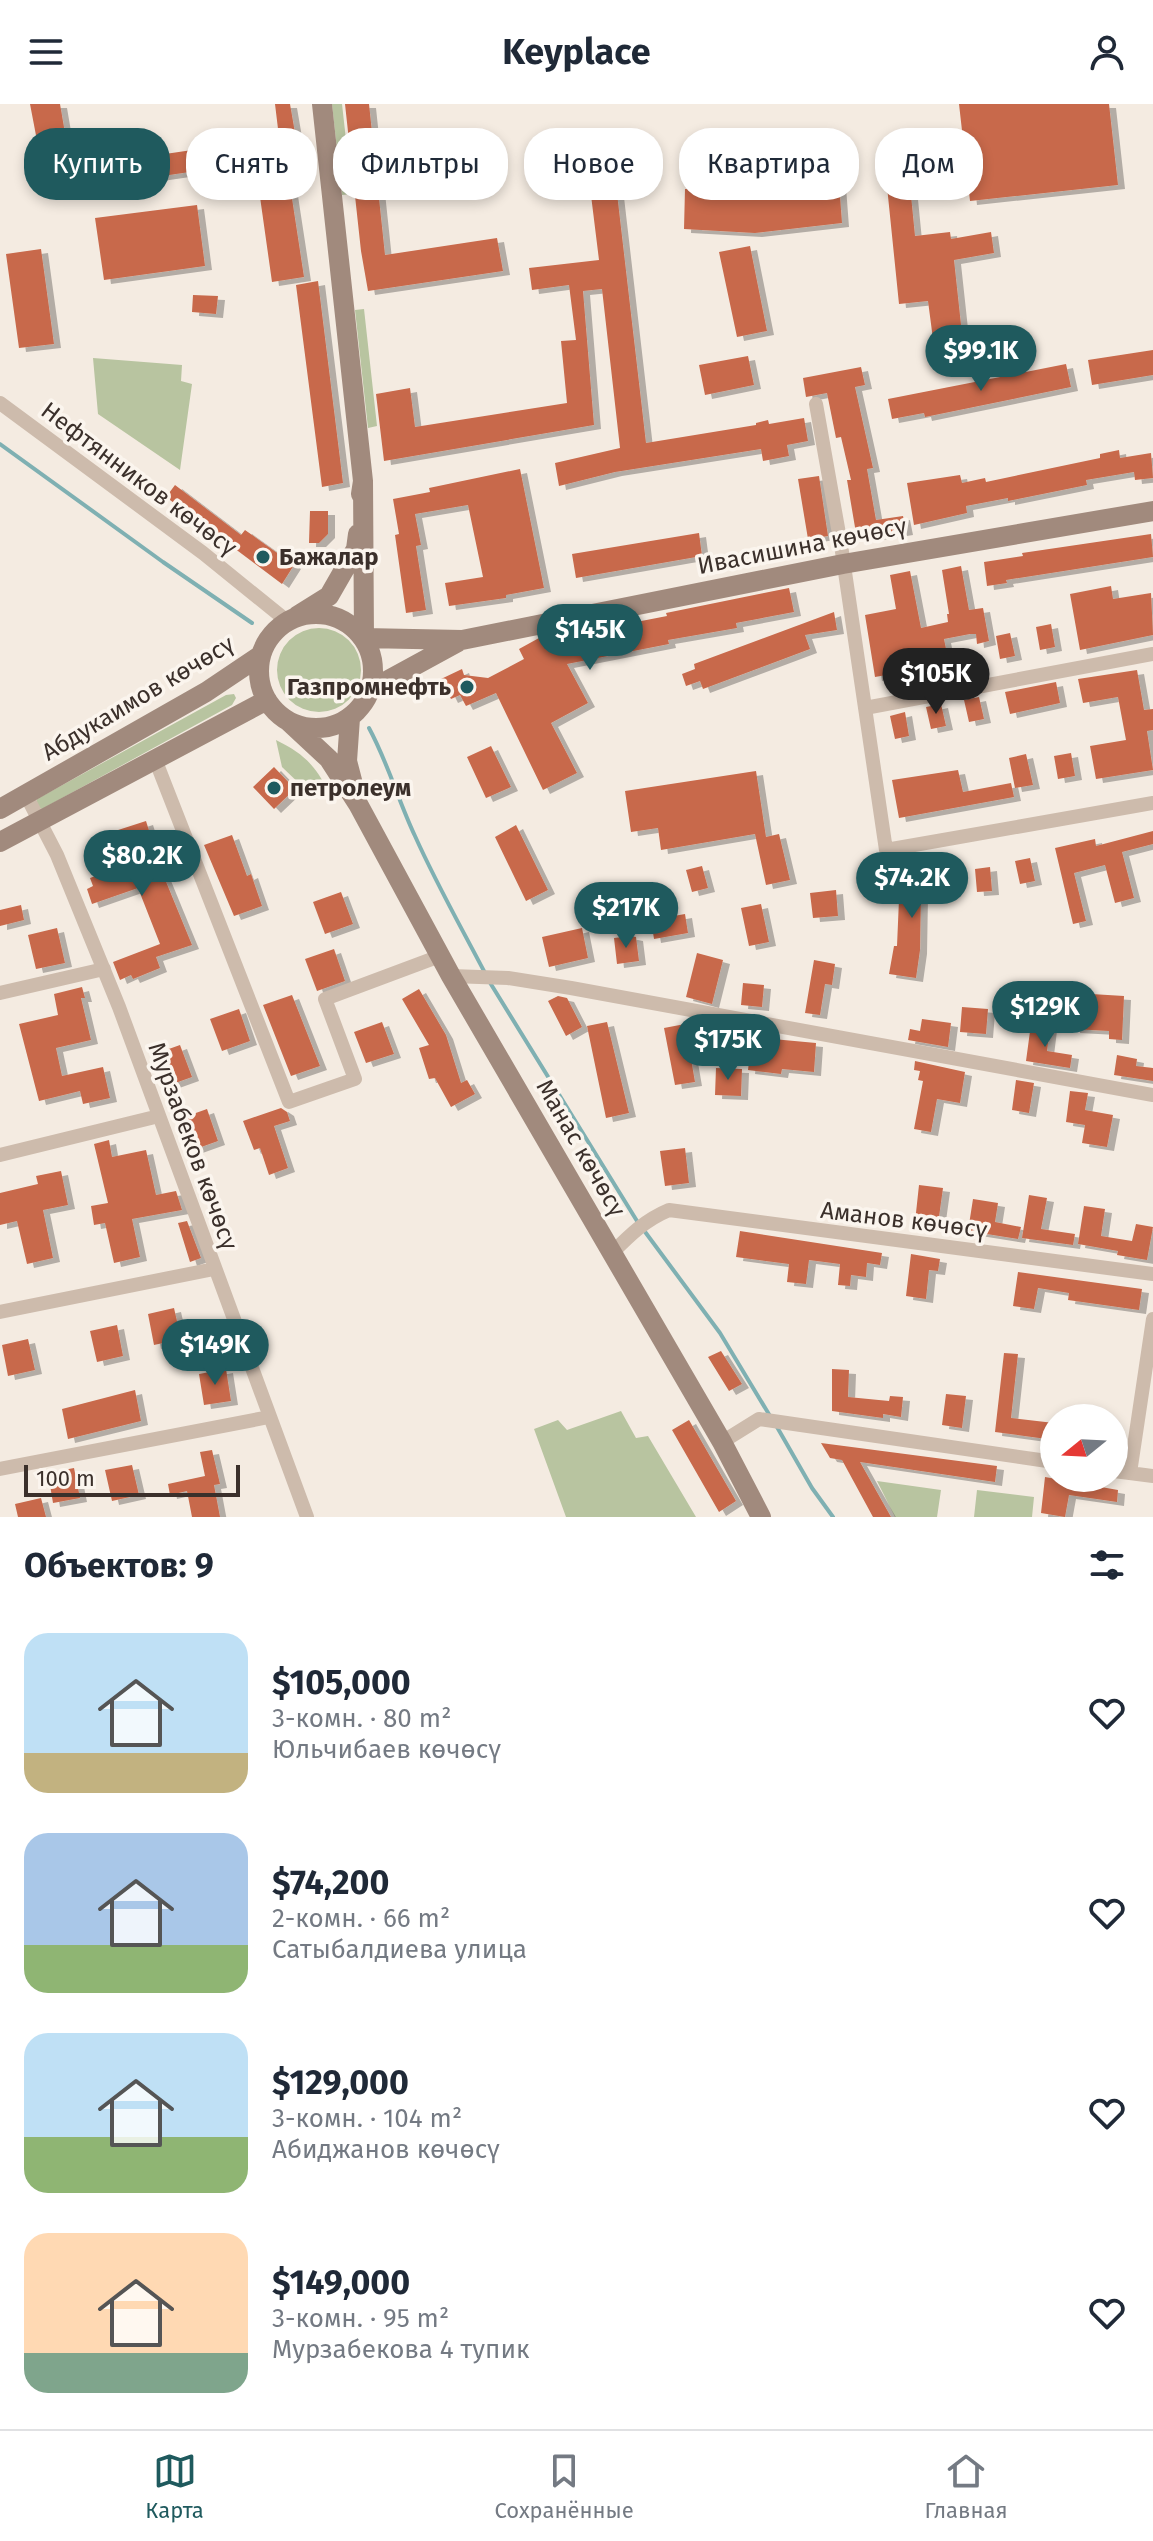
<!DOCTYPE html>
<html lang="ru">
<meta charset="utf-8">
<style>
body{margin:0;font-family:"Fira Sans",sans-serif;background:#f2f2f3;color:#1f2937;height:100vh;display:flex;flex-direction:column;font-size:30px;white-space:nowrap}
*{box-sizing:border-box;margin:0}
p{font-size:26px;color:#747a83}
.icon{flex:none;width:44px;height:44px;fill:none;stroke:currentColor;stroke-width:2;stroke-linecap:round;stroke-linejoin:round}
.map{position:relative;height:1413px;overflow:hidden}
.panel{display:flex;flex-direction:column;background:#fff;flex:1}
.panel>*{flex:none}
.top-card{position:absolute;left:24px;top:24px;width:1106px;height:72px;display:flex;gap:16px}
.needle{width:52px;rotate:252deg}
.fabs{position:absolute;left:1040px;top:1300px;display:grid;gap:16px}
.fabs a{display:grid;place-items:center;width:88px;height:88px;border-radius:50%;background:#fff;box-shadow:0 4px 12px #0003;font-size:40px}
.scale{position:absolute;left:24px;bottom:20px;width:216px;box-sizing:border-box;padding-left:8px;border:4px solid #3b302b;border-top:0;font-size:22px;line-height:28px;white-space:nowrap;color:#3b302b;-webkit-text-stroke:6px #fbf5ee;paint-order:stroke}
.price{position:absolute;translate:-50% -68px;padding:0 18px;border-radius:28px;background:#1f5a5e;color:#fff;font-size:26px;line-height:52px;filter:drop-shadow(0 2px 4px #0008)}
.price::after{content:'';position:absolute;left:50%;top:48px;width:24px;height:18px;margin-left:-12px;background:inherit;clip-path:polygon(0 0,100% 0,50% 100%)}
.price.active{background:#222;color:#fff}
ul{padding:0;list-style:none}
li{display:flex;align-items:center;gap:24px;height:200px;padding:0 24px}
li span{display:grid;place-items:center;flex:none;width:224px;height:160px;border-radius:24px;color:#555}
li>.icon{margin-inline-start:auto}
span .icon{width:96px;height:96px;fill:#fffc;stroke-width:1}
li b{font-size:34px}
h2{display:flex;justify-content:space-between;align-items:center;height:96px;padding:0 24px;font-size:34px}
.tag{padding:0 28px;border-radius:32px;background:#fff;box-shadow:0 4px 12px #0003;font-size:28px;line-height:72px}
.tag.active{background:#1f5a5e;color:#fff}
header{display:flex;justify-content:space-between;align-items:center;height:104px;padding:0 24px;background:#fff;font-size:36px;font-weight:700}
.tabs{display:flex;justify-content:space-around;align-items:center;height:112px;border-top:2px solid #e0e1e3;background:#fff;font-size:22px;color:#747a83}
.tabs a{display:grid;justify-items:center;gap:4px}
.tabs .active{color:#1f5a5e}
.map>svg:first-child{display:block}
.green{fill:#b8c4a0}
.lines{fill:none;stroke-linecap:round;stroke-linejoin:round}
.stream{stroke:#7fb0b2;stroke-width:4}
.building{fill:#c8694b;filter:url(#shadow)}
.street{stroke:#cdbbac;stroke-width:14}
.secondary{stroke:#a18a7d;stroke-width:20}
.poi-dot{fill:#1f5a5e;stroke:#fbf5ee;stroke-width:3}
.labels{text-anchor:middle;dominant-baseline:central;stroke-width:7;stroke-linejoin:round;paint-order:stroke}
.street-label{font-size:24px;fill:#3b302b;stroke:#fbf5ee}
.poi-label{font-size:24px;font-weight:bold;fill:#3b302b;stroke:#fbf5ee;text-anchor:start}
</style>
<header><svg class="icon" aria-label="menu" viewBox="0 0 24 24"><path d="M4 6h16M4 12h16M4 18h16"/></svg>Keyplace<svg class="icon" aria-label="person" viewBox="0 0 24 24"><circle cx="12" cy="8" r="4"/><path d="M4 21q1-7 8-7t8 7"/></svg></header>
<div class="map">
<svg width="1153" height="1413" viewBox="0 0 1153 1413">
<defs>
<filter id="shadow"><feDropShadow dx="7" dy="4" stdDeviation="0" flood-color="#0004"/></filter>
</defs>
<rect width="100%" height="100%" fill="#f4ebe1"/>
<path class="green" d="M 332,0 L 342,0 L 352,90 L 342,91 Z
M 364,205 L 377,322 L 368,324 L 355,206 Z
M 93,254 L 182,261 L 181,277 L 192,280 L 180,366 L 98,310 Z
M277 566a42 42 0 1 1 84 0a42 42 0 1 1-84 0Z
M 234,590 L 236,594 L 232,601 L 42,705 L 39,704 L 36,698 L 37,695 L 226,591 Z
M 276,636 C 304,650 314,660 329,688 L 306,686 L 282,663 Z
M 621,1307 L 636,1334 L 648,1332 L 696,1413 L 566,1413 L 534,1325 L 558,1316 L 567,1326 Z
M 877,1377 L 941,1386 L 937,1413 L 895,1413 Z
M 977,1386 L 1034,1393 L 1032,1413 L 974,1413 Z"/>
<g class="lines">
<path class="stream" d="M 0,340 L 163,458 L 252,519
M 369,624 C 388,659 398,696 415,732 C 436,779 461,823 485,869
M 489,877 L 637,1117 L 720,1229 L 770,1312
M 777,1323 L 812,1384 L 833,1413"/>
</g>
<path class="building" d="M 30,0 L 60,0 L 71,64 L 279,33 L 275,0 L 290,0 L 299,52 L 47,89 Z
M 345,0 L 369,0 L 385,151 L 497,134 L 503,167 L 368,187 L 361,147 Z
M 959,0 L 1109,0 L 1118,81 L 970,97 Z
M 836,39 L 842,119 L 755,129 L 684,125 L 685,85 L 754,88 L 750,48 Z
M 907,51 L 915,132 L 950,128 L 951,135 L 991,128 L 994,149 L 954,156 L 962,230 L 1000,224 L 1003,247 L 936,258 L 928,197 L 899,200 L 884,53 Z
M 615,72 L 646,339 L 756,321 L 756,319 L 768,316 L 769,320 L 804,314 L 808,337 L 787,341 L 789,352 L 763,357 L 761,345 L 615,368 L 559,382 L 555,359 L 620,344 L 602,185 L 583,187 L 594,321 L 384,357 L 376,290 L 410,284 L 415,323 L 567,299 L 561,237 L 576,236 L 569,181 L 532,186 L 529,164 L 599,156 L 589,75 Z
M 291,88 L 304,173 L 272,178 L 260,93 Z
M 197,101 L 205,162 L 104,176 L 95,114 Z
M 750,142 L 767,227 L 737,233 L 719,148 Z
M 41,145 L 54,240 L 19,244 L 6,150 Z
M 318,177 L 343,379 L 322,383 L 296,181 Z
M 193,191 L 218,192 L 216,210 L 192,208 Z
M 1153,246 L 1153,271 L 1092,281 L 1088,256 Z
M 748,252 L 754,281 L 705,291 L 699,261 Z
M 1066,260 L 1071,283 L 925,313 L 924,309 L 892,315 L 888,295 Z
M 861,263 L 865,281 L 855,283 L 873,364 L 867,365 L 876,416 L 903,412 L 906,427 L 857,435 L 847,376 L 851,376 L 841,333 L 836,334 L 827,289 L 806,293 L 803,274 Z
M 1119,346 L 1120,354 L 1151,349 L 1153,374 L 1135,376 L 1134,368 L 1086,376 L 1087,381 L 1008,397 L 1008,394 L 966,402 L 967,409 L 914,421 L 907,379 L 960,371 L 962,379 L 985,374 L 986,378 L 1100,354 L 1100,350 Z
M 520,365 L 544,484 L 506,491 L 506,494 L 449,502 L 445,479 L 483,473 L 468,401 L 415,410 L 421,441 L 416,442 L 426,506 L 406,509 L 395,431 L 399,430 L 393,395 L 430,388 L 429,384 Z
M 819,372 L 828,432 L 808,435 L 798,375 Z
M 175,381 L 241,431 L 245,426 L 294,461 L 282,480 L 166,393 Z
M 310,407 L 328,407 L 328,430 L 319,439 L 309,439 Z
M 699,429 L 702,452 L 576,474 L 572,450 Z
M 1151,430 L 1153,453 L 1006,476 L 1007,479 L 987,482 L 984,458 L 1023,452 L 1022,449 Z
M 961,462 L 969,506 L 983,504 L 989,537 L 977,540 L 976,530 L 970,530 L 944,535 L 951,570 L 923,575 L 921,565 L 875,573 L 865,511 L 896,505 L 890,471 L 910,467 L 921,524 L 948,518 L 947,510 L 949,510 L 942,466 Z
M 1111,482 L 1113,495 L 1151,489 L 1153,531 L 1080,546 L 1070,490 Z
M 789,484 L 794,508 L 736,519 L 737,524 L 668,536 L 669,540 L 567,560 L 588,599 L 551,619 L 577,669 L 543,686 L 496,589 L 466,602 L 460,591 L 451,595 L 441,575 L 462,565 L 464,571 L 488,574 L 524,555 L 519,545 L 539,534 L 552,531 L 554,534 L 667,512 L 666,509 Z
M 834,508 L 837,526 L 805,531 L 810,545 L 703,585 L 700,577 L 686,582 L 682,570 L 695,565 L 694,560 Z
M 1051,520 L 1055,543 L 1040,546 L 1036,523 Z
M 1010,529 L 1015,552 L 1000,555 L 996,532 Z
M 1137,566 L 1144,606 L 1153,605 L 1153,626 L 1147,627 L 1153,666 L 1096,675 L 1090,642 L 1126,636 L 1118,593 L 1083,599 L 1078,575 Z
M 1056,578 L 1060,599 L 1010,610 L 1005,588 Z
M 979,593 L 984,615 L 969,618 L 964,596 Z
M 941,600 L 946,622 L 931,625 L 926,603 Z
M 905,608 L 909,632 L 895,635 L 890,612 Z
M 491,642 L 511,683 L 486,694 L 467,653 Z
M 1071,649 L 1075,672 L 1058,675 L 1054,652 Z
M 1026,650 L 1033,681 L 1015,684 L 1009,654 Z
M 274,663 L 295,685 L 274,705 L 253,683 Z
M 958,666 L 963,688 L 1011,679 L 1014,693 L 899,714 L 892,676 Z
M 756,667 L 766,733 L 779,730 L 790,776 L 766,781 L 755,730 L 661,746 L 658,724 L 631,728 L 625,687 Z
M 146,717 L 162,768 L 192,841 L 156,853 L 160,864 L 133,875 L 131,871 L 120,876 L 113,858 L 160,840 L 138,784 L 92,800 L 87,785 L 93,782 L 90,774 L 98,771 L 97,768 L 126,757 L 115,727 Z
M 516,721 L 548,786 L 526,797 L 495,733 Z
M 1153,727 L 1153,740 L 1122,748 L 1134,794 L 1115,799 L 1105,761 L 1074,769 L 1086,817 L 1073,820 L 1055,744 L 1095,735 L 1096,742 Z
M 232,731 L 247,772 L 251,770 L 262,802 L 234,812 L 204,741 Z
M 1030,754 L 1035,777 L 1020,780 L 1015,757 Z
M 702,762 L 708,784 L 692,788 L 686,766 Z
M 990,763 L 992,787 L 977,788 L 975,765 Z
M 941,764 L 944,784 L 921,789 L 920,846 L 916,874 L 889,870 L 894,842 L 897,842 L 900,772 Z
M 623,779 L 630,802 L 615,806 L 608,783 Z
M 836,786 L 838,812 L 813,814 L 810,789 Z
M 341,788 L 353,820 L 325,830 L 313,798 Z
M 761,800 L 769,838 L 749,842 L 741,804 Z
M 21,801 L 24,816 L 0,822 L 0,806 Z
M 685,810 L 688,829 L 654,835 L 651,816 Z
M 57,824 L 65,859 L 36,865 L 28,831 Z
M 582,824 L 588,854 L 549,863 L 542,833 Z
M 631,832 L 636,833 L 639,857 L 617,860 L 614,834 Z
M 334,845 L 345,877 L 317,887 L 305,855 Z
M 697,849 L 723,856 L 712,900 L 686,893 Z
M 814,856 L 835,860 L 832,881 L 825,880 L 820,911 L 805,909 Z
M 743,879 L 764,881 L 762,903 L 741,901 Z
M 82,883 L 85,894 L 81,894 L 91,936 L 56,944 L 62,972 L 103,963 L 110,994 L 83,1000 L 80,987 L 39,997 L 19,920 L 58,911 L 54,890 Z
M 419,885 L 446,931 L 461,979 L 467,976 L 475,990 L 451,1003 L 435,974 L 429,975 L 419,944 L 429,941 L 402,895 Z
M 1075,889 L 1124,892 L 1122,936 L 1109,935 L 1109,927 L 1073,925 Z
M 292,891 L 320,962 L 291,972 L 263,901 Z
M 558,892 L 567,894 L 582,923 L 566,932 L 548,897 Z
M 962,903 L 988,905 L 986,930 L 960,928 Z
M 239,905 L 250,937 L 222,947 L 210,915 Z
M 922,915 L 951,919 L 948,943 L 908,936 L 910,925 L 920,927 Z
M 382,918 L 394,950 L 366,959 L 354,928 Z
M 607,918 L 629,1009 L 606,1014 L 587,922 Z
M 685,920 L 695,978 L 675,981 L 664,924 Z
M 1031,920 L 1050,923 L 1047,947 L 1072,951 L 1070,964 L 1026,957 Z
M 752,933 L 816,939 L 814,968 L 782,965 L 781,970 L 748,966 Z
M 180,941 L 192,973 L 164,983 L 152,951 Z
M 1117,951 L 1137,955 L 1136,962 L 1153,964 L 1153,977 L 1114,971 Z
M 915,957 L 965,968 L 960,999 L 937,995 L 931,1028 L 914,1025 L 923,977 L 918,976 L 920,967 L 914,966 Z
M 716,964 L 742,965 L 741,992 L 715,991 Z
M 1016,976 L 1034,979 L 1029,1009 L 1012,1006 Z
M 1070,987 L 1088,989 L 1085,1006 L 1113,1011 L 1107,1043 L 1082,1039 L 1085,1021 L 1066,1018 Z
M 281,1004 L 287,1008 L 290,1017 L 274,1022 L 288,1064 L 269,1071 L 260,1044 L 254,1046 L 243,1017 Z
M 207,1005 L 218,1037 L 190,1047 L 179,1015 Z
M 109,1036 L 112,1053 L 146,1046 L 156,1091 L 176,1087 L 182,1106 L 132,1115 L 140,1153 L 114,1159 L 105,1119 L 94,1121 L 91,1102 L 108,1099 L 94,1040 Z
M 685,1044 L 689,1079 L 665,1082 L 660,1047 Z
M 61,1067 L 68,1101 L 43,1106 L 53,1154 L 27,1160 L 17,1117 L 0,1121 L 0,1089 L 38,1080 L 36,1072 Z
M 919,1081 L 943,1084 L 938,1120 L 915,1118 Z
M 1029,1091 L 1047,1094 L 1041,1125 L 1075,1130 L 1073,1141 L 1022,1134 Z
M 973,1095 L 998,1099 L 995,1118 L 1021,1123 L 1018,1135 L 968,1127 Z
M 1084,1102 L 1105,1105 L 1101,1132 L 1132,1137 L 1136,1120 L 1153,1123 L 1147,1156 L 1117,1151 L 1118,1147 L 1078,1140 Z
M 187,1117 L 201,1154 L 190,1158 L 178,1119 Z
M 740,1127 L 882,1149 L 880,1161 L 867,1159 L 866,1173 L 851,1171 L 850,1182 L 838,1181 L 840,1160 L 809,1156 L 806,1180 L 787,1178 L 789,1160 L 736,1153 Z
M 911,1150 L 940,1155 L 938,1167 L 929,1166 L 926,1195 L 906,1192 Z
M 1018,1168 L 1142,1185 L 1139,1206 L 1068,1196 L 1069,1189 L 1038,1184 L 1034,1205 L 1013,1202 Z
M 174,1204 L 181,1235 L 154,1241 L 148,1210 Z
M 117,1221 L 123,1252 L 97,1258 L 90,1227 Z
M 28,1235 L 35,1266 L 8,1272 L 2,1241 Z
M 721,1247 L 742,1280 L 729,1287 L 708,1253 Z
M 1004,1249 L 1018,1250 L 1011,1314 L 1054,1319 L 1054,1336 L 995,1328 Z
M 226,1265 L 231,1297 L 204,1301 L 199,1270 Z
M 832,1265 L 849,1266 L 848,1293 L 889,1297 L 890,1292 L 903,1293 L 901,1313 L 883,1310 L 883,1314 L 832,1307 Z
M 135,1286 L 141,1317 L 68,1335 L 62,1305 Z
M 946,1290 L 966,1292 L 962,1324 L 942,1321 Z
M 689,1316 L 736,1397 L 719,1408 L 672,1326 Z
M 821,1339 L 997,1362 L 995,1378 L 860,1358 L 891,1413 L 873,1413 L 842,1356 L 830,1354 Z
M 212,1346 L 220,1380 L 214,1381 L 220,1413 L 192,1413 L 187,1387 L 170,1391 L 168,1380 L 205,1372 L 200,1348 Z
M 132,1361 L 139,1391 L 112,1397 L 105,1366 Z
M 74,1364 L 80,1394 L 53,1399 L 48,1369 Z
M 1045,1373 L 1118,1386 L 1117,1398 L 1069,1391 L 1065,1413 L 1041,1409 Z
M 41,1394 L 46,1413 L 18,1413 L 15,1400 Z"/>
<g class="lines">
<path class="street" d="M 0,299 L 203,449 L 287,517
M 816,300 L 841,441 L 886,746 L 1153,699
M 865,604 L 1153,550
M 155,655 L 289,998 L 355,975 L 325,895 L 440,852
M 26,691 L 57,751 L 119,903 L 307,1413
M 451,872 L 508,874 L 571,884 L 1153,991
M 0,889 L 104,865
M 0,1051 L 159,1012
M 612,1149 C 630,1131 645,1116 669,1106 L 1153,1170
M 0,1208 L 214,1165
M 722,1338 L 759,1315 L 1054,1358
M 0,1365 L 269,1313
M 1114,1367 L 1153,1372
M 1130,1369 L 1153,1215"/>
<path class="secondary" d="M 322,0 L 363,377 L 361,390
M 363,377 L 364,534 L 462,536 L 843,460 L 1153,407
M259 567a57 57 0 1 1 114 0a57 57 0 1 1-114 0Z
M 297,512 L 329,492 L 356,445 L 358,430
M 370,586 L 458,538
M 350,614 L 347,657 L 354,684
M 287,616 L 329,655 L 358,700 L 451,872 L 722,1338 L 761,1413
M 0,705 L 206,588 L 261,551
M 0,738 L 267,596"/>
</g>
<g class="poi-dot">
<circle cx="263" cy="453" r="8"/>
<circle cx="467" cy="583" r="8"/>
<circle cx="274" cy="684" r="8"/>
</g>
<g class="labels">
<g class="street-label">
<text transform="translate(139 375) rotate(37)">Нефтянников көчөсү</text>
<text transform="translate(802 442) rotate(-11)">Ивасишина көчөсү</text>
<text transform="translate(138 594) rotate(-31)">Абдукаимов көчөсү</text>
<text transform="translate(193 1042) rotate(70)">Мурзабеков көчөсү</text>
<text transform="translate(581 1044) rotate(60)">Манас көчөсү</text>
<text transform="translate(904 1116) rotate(7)">Аманов көчөсү</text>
</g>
<g class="poi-label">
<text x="279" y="453">Бажалар</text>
<text x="451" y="583" text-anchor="end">Газпромнефть</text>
<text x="290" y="684">петролеум</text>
</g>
</g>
</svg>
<div class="fabs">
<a><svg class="needle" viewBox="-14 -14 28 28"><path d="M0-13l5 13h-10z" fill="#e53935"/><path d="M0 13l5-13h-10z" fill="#747a83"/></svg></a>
</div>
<div class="scale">100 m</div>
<b class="price" style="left:981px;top:289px">$99.1K</b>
<b class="price" style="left:590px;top:568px">$145K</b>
<b class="price active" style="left:936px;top:612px">$105K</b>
<b class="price" style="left:142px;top:794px">$80.2K</b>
<b class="price" style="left:912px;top:816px">$74.2K</b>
<b class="price" style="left:626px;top:846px">$217K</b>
<b class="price" style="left:1045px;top:945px">$129K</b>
<b class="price" style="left:728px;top:978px">$175K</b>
<b class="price" style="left:215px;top:1283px">$149K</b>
<div class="top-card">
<a class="tag active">Купить</a>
<a class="tag">Снять</a>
<a class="tag">Фильтры</a>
<a class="tag">Новое</a>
<a class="tag">Квартира</a>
<a class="tag">Дом</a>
</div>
</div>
<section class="panel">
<h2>Объектов: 9<svg class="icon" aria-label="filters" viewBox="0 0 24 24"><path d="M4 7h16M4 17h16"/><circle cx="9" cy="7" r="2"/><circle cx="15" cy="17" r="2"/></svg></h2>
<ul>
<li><span style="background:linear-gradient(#bfe0f5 75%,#c2b280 0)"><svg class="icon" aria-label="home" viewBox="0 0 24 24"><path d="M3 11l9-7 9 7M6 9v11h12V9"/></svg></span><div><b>$105,000</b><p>3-комн. · 80 m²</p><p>Юльчибаев көчөсү</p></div><svg class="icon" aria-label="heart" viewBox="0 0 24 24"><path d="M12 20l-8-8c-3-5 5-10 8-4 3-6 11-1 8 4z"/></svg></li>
<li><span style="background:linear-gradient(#a9c7e8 70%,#8fb573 0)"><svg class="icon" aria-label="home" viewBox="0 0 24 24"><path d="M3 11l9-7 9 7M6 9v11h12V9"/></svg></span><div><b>$74,200</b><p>2-комн. · 66 m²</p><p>Сатыбалдиева улица</p></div><svg class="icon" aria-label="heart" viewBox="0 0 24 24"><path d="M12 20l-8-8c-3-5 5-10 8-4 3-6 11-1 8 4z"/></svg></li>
<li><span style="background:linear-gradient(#bfe0f5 65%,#8fb573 0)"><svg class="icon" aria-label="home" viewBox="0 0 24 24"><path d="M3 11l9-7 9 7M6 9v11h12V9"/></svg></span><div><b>$129,000</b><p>3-комн. · 104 m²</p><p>Абиджанов көчөсү</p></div><svg class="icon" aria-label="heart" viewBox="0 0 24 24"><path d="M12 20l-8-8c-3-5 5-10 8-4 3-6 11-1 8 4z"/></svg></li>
<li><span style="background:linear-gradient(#ffd9b3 75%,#7fa58c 0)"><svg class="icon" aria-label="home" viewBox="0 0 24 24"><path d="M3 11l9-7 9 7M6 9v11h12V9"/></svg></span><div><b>$149,000</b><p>3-комн. · 95 m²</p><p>Мурзабекова 4 тупик</p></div><svg class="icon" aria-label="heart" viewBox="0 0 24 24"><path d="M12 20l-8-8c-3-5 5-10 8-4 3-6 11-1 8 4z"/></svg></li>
</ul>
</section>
<nav class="tabs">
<a class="active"><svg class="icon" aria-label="map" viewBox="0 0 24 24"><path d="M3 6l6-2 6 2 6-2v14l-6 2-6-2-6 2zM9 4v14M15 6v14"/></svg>Карта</a>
<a><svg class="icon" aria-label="saved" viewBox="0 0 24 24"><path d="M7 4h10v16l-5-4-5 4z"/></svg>Сохранённые</a>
<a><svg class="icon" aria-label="home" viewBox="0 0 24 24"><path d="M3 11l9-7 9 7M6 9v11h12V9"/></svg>Главная</a>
</nav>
